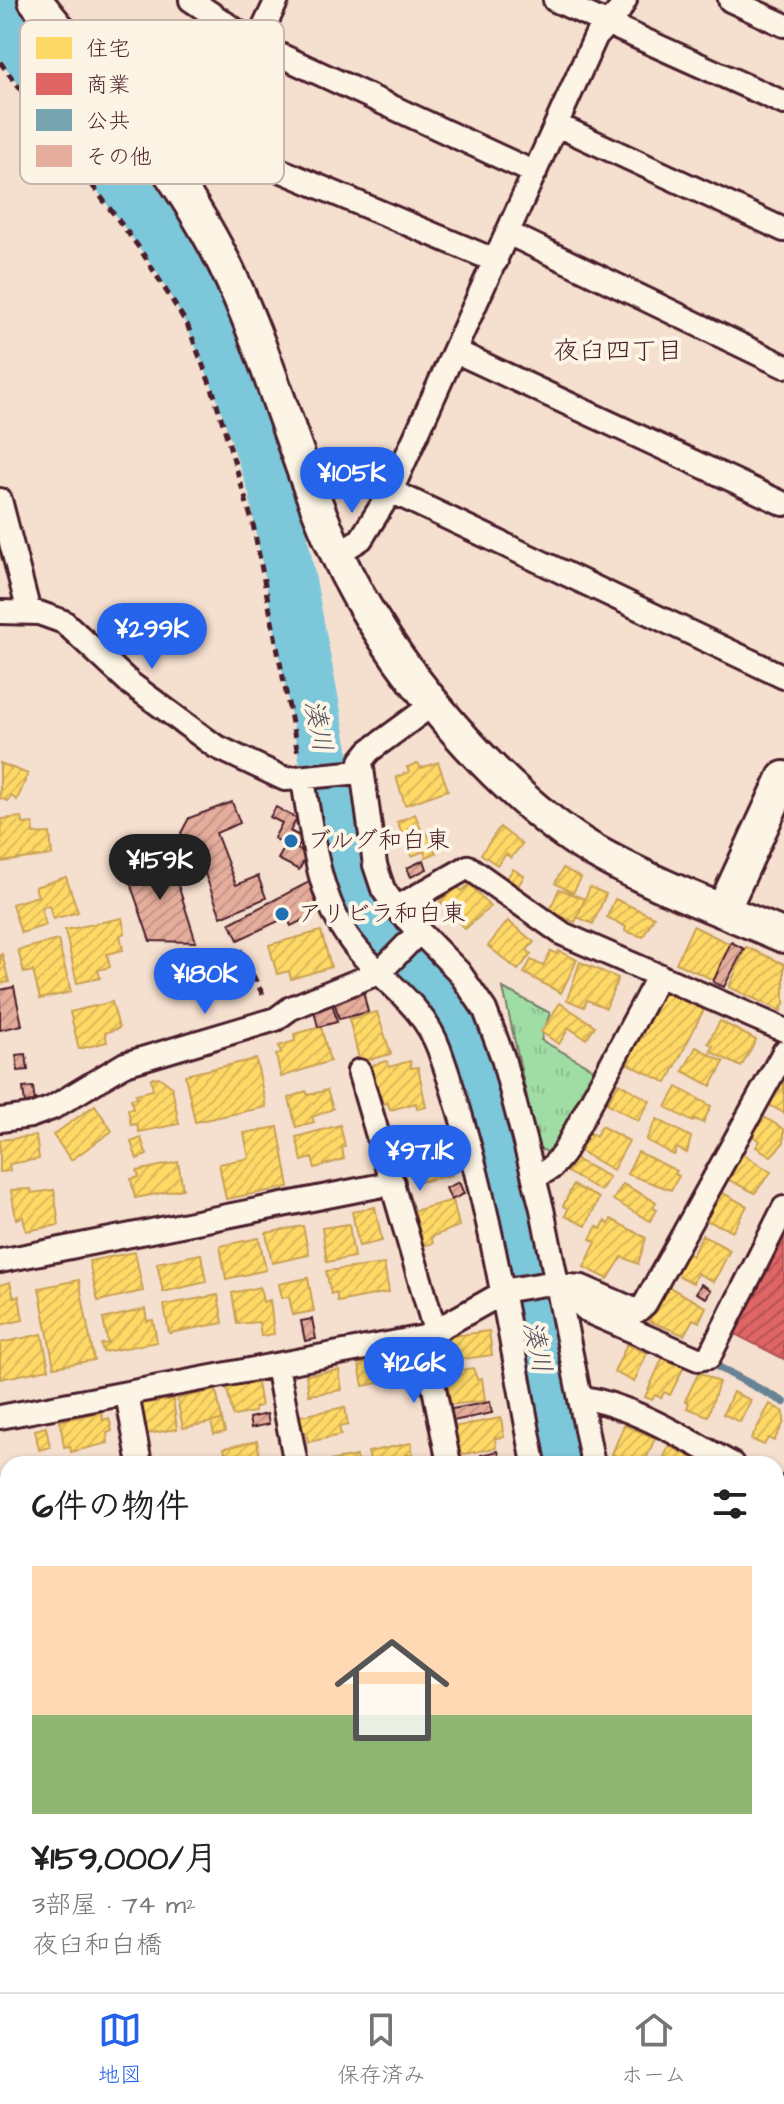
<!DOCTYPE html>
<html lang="ja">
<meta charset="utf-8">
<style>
body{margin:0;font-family:"Architects Daughter","Klee One",sans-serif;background:#f6f6f6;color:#222;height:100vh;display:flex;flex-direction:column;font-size:30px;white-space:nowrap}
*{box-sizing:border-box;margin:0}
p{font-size:26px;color:#767676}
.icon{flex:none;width:44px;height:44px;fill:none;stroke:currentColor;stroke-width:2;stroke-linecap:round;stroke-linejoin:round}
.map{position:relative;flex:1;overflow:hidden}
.sheet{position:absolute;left:0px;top:1456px;width:784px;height:536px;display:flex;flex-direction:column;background:#fff;border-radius:24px 24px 0 0;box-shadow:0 2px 6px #0004}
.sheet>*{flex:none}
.price{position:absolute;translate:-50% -68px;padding:0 18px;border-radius:28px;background:#2563eb;color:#fff;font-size:26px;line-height:52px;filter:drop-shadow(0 2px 4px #0008)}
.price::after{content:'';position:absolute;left:50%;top:48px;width:24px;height:18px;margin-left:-12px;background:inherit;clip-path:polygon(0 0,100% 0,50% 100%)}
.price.current{background:#222;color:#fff}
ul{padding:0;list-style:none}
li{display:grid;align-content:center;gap:16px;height:424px;padding:0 32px}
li+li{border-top:2px solid #e0e0e0}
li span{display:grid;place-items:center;height:248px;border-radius:0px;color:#555}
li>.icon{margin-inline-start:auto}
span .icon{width:144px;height:144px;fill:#fffc;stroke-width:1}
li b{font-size:34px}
h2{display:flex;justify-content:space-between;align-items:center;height:96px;padding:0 32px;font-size:34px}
.menu{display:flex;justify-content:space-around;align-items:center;height:112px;border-top:2px solid #e0e0e0;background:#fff;font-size:22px;color:#767676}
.menu a{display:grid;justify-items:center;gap:4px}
.menu .current{color:#2563eb}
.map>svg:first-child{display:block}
.park{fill:url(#park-tufts);stroke:#757e68;stroke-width:2}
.homes{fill:url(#homes-hatch);stroke:#c9a154;stroke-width:2}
.shops{fill:url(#shops-hatch);stroke:#b35154;stroke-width:2}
.public{fill:url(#public-hatch);stroke:#697d87;stroke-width:2}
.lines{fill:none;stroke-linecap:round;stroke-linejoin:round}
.stream{stroke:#678494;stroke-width:8}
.river{stroke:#7bc7da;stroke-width:50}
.building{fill:url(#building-hatch);stroke:#4a1f2b;stroke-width:2}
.street-casing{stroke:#4a1f2b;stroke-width:28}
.secondary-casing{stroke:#4a1f2b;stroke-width:38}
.path{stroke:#4a1f2b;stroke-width:5;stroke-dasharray:8 6;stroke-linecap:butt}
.street{stroke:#fcf5e5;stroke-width:22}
.secondary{stroke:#fcf5e5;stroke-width:32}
.poi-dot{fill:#1f6fb2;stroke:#fcf5e5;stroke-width:3}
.labels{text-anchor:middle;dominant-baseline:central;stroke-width:8;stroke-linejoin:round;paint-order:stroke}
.poi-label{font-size:24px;fill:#4a1f2b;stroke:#fcf5e5;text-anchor:start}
.neighbourhood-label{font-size:26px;fill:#4a1f2b;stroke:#fcf5e5}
.water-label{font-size:26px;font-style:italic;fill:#595160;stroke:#fcf5e5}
.key{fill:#fcf5e5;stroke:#c7b5ad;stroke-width:2}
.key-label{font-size:22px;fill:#4a1f2b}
</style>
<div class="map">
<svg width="784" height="1992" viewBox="0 0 784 1992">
<defs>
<pattern id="park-tufts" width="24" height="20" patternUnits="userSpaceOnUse" patternTransform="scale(2)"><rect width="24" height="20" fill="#a0dda5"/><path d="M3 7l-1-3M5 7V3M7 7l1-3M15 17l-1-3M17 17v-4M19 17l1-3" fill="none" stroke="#8bbd8e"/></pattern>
<pattern id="homes-hatch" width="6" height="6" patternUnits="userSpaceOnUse" patternTransform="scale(2)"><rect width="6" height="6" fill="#ffd966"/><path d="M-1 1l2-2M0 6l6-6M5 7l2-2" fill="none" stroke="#dcba59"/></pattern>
<pattern id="shops-hatch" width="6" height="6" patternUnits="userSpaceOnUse" patternTransform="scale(2)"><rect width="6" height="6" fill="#e06666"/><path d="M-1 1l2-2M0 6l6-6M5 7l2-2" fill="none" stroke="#b85354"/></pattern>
<pattern id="public-hatch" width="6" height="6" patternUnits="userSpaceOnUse" patternTransform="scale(2)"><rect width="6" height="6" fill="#76a5af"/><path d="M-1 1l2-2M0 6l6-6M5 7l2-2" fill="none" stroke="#63868f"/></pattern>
<pattern id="building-hatch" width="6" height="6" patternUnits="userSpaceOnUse" patternTransform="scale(2)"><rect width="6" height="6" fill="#e5ad9c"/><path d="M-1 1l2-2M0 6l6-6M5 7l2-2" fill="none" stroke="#c69487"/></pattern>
</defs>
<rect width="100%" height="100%" fill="#f5dfcf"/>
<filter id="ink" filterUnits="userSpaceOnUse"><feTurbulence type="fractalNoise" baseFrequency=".0125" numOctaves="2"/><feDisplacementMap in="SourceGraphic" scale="16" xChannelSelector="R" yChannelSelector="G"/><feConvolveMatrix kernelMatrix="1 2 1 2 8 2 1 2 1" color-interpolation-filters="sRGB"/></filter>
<g filter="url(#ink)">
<path class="park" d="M 503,988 L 550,1013 L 541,1040 L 595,1070 L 554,1156 L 538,1147 Z"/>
<path class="homes" d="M 438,762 L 448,790 L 405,805 L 396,777 L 409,772 L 407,767 L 418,763 L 421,768 Z
M 0,763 L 28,774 L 17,800 L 11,796 L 8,801 L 0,798 Z
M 415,814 L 423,834 L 427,832 L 436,853 L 426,857 L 424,851 L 412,856 L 397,822 Z
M 22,817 L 23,824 L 33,823 L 33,834 L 50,833 L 52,855 L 0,862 L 2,819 Z
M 500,827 L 522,844 L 511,858 L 506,854 L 497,865 L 481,854 Z
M 563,868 L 581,878 L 573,893 L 555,883 Z
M 513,869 L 524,876 L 518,886 L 507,878 Z
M 66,877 L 78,912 L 53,919 L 49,905 L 41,908 L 46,925 L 21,933 L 12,904 L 38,896 L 35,887 Z
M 470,884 L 490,907 L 465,929 L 440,901 L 457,886 L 462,891 Z
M 590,887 L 606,894 L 593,924 L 577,917 Z
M 559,889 L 585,899 L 575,922 L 549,912 Z
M 615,899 L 654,917 L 643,937 L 625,931 L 626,927 L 607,917 Z
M 122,918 L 125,933 L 120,935 L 123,950 L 107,954 L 110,967 L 98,970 L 100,978 L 77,983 L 65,930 Z
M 508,921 L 534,942 L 527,950 L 531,954 L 518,970 L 488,946 Z
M 693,926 L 730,944 L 714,980 L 676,963 Z
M 321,931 L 331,967 L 291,979 L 289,971 L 277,974 L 269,945 Z
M 58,940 L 71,992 L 40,999 L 33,971 L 24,973 L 18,950 Z
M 746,947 L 784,964 L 784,1003 L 781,1011 L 729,987 Z
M 551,951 L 557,954 L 559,951 L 577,960 L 561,993 L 524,973 L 531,960 L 543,966 Z
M 2,954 L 9,982 L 0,984 L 0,955 Z
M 580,962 L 618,978 L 606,1008 L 587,1000 L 584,1007 L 567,1000 Z
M 655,989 L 704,1009 L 667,1083 L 620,1060 Z
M 112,1002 L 119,1028 L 105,1033 L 107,1042 L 79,1049 L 70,1012 Z
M 560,1003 L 595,1026 L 586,1039 L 569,1028 L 559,1044 L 541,1032 Z
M 377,1012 L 391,1054 L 360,1062 L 349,1019 Z
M 720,1021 L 756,1040 L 741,1067 L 710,1051 L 713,1046 L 708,1043 Z
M 321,1027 L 330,1061 L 281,1077 L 276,1055 L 281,1053 L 279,1046 L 295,1041 L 294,1034 Z
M 696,1047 L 724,1062 L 711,1086 L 683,1071 Z
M 256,1059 L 266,1107 L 195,1122 L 185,1075 Z
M 387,1061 L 389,1067 L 410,1061 L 411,1068 L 418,1067 L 426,1107 L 417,1109 L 416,1103 L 390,1110 L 388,1103 L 383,1104 L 380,1094 L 375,1095 L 368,1066 Z
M 159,1077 L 172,1087 L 179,1124 L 139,1132 L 137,1124 L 131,1125 L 128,1109 L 133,1109 L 131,1099 L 137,1098 L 136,1094 L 153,1090 L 151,1078 Z
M 776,1079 L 784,1084 L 784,1113 L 766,1103 Z
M 619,1083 L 650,1101 L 638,1121 L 607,1103 Z
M 677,1087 L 711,1106 L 703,1123 L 695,1119 L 693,1122 L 666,1107 Z
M 327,1090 L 333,1109 L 312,1117 L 314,1122 L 296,1127 L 289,1098 L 306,1091 L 308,1095 Z
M 95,1105 L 112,1131 L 71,1160 L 53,1135 Z
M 759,1114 L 784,1129 L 784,1142 L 771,1156 L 756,1147 L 760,1141 L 748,1133 Z
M 657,1119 L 691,1137 L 687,1153 L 677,1148 L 674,1155 L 646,1140 Z
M 340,1125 L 345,1146 L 342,1148 L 344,1159 L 315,1168 L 312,1158 L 302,1161 L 296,1137 Z
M 601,1126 L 629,1141 L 613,1170 L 576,1149 L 587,1131 L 596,1136 Z
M 278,1127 L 289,1187 L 226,1199 L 219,1164 L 249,1158 L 244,1133 Z
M 443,1135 L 452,1175 L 419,1182 L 414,1163 L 402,1166 L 397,1145 Z
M 36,1136 L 39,1159 L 9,1164 L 10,1171 L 0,1172 L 0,1140 Z
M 141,1138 L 147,1155 L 137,1159 L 131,1142 Z
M 638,1152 L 677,1171 L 675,1174 L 679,1176 L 671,1190 L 627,1174 Z
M 739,1152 L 771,1172 L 755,1193 L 727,1179 Z
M 575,1159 L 609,1177 L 601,1191 L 567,1172 Z
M 178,1162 L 183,1189 L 135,1198 L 131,1179 L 139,1177 L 137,1171 Z
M 623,1184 L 656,1202 L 653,1208 L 657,1210 L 650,1221 L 613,1200 Z
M 573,1185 L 599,1198 L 586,1226 L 565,1216 L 568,1209 L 563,1206 Z
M 31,1189 L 32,1193 L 54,1190 L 59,1225 L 26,1231 L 23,1217 L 16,1219 L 11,1190 Z
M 719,1191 L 747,1206 L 733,1231 L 705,1220 Z
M 453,1200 L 459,1226 L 431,1237 L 433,1243 L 423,1246 L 414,1211 Z
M 375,1207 L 382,1241 L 359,1246 L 352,1212 Z
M 611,1219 L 646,1238 L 638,1264 L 622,1257 L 608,1279 L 584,1267 L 596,1242 L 590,1239 L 597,1226 L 601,1229 L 605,1221 L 609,1224 Z
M 349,1224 L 354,1257 L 327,1262 L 322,1228 Z
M 303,1226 L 309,1255 L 272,1263 L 266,1233 Z
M 702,1235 L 730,1250 L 714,1282 L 697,1273 L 693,1283 L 674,1273 L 684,1252 L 692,1256 Z
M 259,1238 L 266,1270 L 226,1279 L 220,1246 Z
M 135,1252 L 143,1291 L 98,1301 L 89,1261 Z
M 201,1254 L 206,1282 L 163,1292 L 157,1263 Z
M 384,1264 L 389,1292 L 338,1302 L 336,1292 L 331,1294 L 326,1271 Z
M 308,1278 L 314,1311 L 293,1315 L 289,1297 L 282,1298 L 279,1284 Z
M 79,1280 L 94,1360 L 54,1367 L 39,1288 Z
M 10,1282 L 14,1298 L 19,1296 L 23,1320 L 0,1325 L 0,1285 Z
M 667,1286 L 706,1307 L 699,1322 L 693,1319 L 684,1335 L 649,1321 Z
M 260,1287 L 263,1302 L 270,1300 L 274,1334 L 261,1336 L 259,1322 L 237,1324 L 232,1293 Z
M 218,1295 L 223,1323 L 169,1333 L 164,1305 Z
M 145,1309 L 147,1321 L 153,1320 L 157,1342 L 103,1352 L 101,1344 L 108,1343 L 103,1319 Z
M 489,1331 L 492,1355 L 449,1361 L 446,1337 Z
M 42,1334 L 49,1369 L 0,1379 L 0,1343 Z
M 627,1344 L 647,1353 L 634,1382 L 614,1372 Z
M 402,1356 L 407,1377 L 363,1386 L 359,1364 Z
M 663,1357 L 684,1367 L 670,1395 L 664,1392 L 661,1398 L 655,1395 L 652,1400 L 645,1397 Z
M 473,1368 L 477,1379 L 482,1378 L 485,1401 L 449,1405 L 444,1372 Z
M 339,1370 L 342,1390 L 309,1395 L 306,1375 Z
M 699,1372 L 719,1382 L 708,1416 L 687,1408 L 689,1403 L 685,1401 Z
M 250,1378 L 251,1384 L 257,1383 L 261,1406 L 255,1407 L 255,1412 L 233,1416 L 226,1384 Z
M 216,1390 L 222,1420 L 183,1428 L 177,1399 Z
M 733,1392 L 751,1400 L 740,1422 L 723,1414 Z
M 173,1399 L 177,1429 L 146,1434 L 141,1404 Z
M 770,1404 L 784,1412 L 784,1422 L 774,1441 L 768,1438 L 764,1445 L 751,1439 Z
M 345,1407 L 348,1425 L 339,1427 L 341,1435 L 308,1442 L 306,1432 L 299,1434 L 296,1417 Z
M 101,1412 L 103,1420 L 109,1418 L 112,1431 L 107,1433 L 108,1443 L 71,1452 L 70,1446 L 64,1447 L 60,1421 Z
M 501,1418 L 504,1437 L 495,1438 L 496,1448 L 459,1455 L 453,1427 Z
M 222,1420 L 225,1432 L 214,1434 L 211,1422 Z
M 624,1425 L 655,1438 L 644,1464 L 615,1464 L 618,1457 L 612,1454 Z
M 46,1427 L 50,1447 L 39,1450 L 35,1430 Z
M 257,1441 L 261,1464 L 227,1464 L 224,1448 Z
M 411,1443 L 413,1454 L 407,1455 L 408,1464 L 371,1464 L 368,1452 Z
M 669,1446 L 698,1460 L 696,1464 L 661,1464 Z
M 205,1456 L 207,1464 L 158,1464 Z
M 356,1456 L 358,1464 L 314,1464 Z
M 781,1573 L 784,1575 L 784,1602 L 776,1597 L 776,1583 Z
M 783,1623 L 784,1623 L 784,1674 L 776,1670 L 776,1631 Z
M 7,1678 L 8,1711 L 0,1717 L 0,1679 Z
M 0,1771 L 8,1798 L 8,1828 L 0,1831 Z
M 8,1854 L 8,1893 L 2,1894 L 0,1856 Z
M 778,1909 L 784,1917 L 781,1950 L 784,1953 L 776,1958 Z
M 133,1984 L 149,1984 L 151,1991 L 134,1992 Z
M 169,1984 L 219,1984 L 219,1989 L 169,1992 Z
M 256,1984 L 301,1984 L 257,1991 Z
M 357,1984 L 397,1984 L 400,1992 L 360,1992 Z
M 402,1984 L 446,1984 L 448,1992 L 404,1992 Z
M 534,1984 L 566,1984 L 568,1988 L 562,1992 L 520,1992 Z
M 646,1984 L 657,1984 L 659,1992 L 635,1992 L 633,1988 Z"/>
<path class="shops" d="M 784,1212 L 784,1359 L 725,1329 Z"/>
<path class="public" d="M 776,1981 L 784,1992 L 753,1992 L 766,1984 L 776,1984 Z"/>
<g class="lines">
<path class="stream" d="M 707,1361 L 784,1402
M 706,1984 L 709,1992"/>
<path class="river" d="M 0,17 L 178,258 L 209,314 L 239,386 L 273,487 L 352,904 L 459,1031 L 506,1196 L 561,1464
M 776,1833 L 784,1837"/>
</g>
<path class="building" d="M 232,802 L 240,823 L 216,833 L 236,885 L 258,876 L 266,898 L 221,917 L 193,842 L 185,842 L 181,833 L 189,818 Z
M 276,807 L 297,819 L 290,831 L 303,838 L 297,849 L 307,855 L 299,870 L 278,859 L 286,845 L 274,838 L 282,823 L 270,817 Z
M 122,859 L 172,866 L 196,942 L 150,941 Z
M 424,860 L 427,869 L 411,877 L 407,868 Z
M 309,882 L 323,910 L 291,926 L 287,917 L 238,940 L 230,923 Z
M 731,942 L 744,949 L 724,987 L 713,982 Z
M 14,987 L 22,1025 L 0,1030 L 0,990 Z
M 363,991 L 368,1012 L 339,1019 L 333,997 Z
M 331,998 L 337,1022 L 318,1027 L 312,1002 Z
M 26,1054 L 28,1070 L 18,1071 L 16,1055 Z
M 33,1087 L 35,1103 L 25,1104 L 23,1088 Z
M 459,1182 L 464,1194 L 451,1200 L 446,1188 Z
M 701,1284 L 711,1290 L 706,1298 L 696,1293 Z
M 312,1319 L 316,1339 L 305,1341 L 301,1321 Z
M 490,1402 L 492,1413 L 443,1423 L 441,1411 Z
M 267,1414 L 269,1424 L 251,1428 L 249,1418 Z
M 498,1451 L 501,1464 L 483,1464 L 481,1455 Z
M 776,1870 L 784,1874 L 777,1895 L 776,1894 Z
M 42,1984 L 63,1984 L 66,1992 L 44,1992 Z"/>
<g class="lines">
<g class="street-casing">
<path id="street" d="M 191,0 L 256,44 L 535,173
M 555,0 L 784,103
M 730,0 L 784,25
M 256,44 L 277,0
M 557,125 L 784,230
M 144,135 L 172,130 L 199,136 L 496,261
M 508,233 L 784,366
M 457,352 L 784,504
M 391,491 L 784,677
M 0,500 L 29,612
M 337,554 L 361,539 L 391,491 L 596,36 L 619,11 L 625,0
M 0,612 L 39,613 L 64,622 L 131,684 L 215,746 L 285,779 L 360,772
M 433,704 L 369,751 L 361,761 L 375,865 L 383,889 L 396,908 L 459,972 L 485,1010 L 503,1058 L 542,1209 L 593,1464
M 303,780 C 312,832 317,893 348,937 C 376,978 421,1000 439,1049 C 487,1182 508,1325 534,1464
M 396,908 L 468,867 L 563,934 L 784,1030
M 359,1071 L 435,1331
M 0,1120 L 30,1116 L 52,1108 L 125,1064 L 276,1019 L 291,1008 L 380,972 L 419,932
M 534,1178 L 551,1168 L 563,1154 L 659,975
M 0,1261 L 393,1183
M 558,1285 L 589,1312 L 698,1359 L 709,1357 L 784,1208
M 424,1337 L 449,1464
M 277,1366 L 296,1464
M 127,1394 L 140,1464
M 580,1397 C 634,1406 684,1438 732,1464
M 0,1417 L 424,1337 L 508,1290 L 544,1284 L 582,1287 L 637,1311 L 645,1304 L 784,1052
M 776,1487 L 784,1492
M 0,1533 L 8,1574
M 0,1737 L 8,1736
M 776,1799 L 784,1804
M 776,1863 L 784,1866
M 776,1969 L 784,1963
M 87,1984 L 92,1992
M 240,1984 L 242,1992
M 683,1984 L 686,1992
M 331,1992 L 339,1984
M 746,1992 L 756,1984"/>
</g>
<g class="secondary-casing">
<path id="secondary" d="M 35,0 C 102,84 176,166 224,263 C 270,357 294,459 337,554 C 383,657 502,801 601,855 C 659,887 723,910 784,936
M 723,910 L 784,778"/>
</g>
<path class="path" d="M 0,62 L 140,249 L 187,324 L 214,394 L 253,524 L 298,754
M 240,950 L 264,997
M 495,1992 L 513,1984"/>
<use href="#street" class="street"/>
<use href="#secondary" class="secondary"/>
</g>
</g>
<g class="poi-dot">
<circle cx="291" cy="841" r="8"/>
<circle cx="282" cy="914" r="8"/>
</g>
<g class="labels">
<g class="poi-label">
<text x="307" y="841">ブルグ和白東</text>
<text x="298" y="914">アリビラ和白東</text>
</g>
<g class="neighbourhood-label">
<text x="618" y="351">夜臼四丁目</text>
</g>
<g class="water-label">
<text transform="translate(318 726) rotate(79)">湊川</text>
<text transform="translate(537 1347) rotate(78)">湊川</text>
</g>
</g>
<rect x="20" y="20" width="264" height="164" rx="12" class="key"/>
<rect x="36" y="37" width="36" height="22" fill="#ffd966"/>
<rect x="36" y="73" width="36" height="22" fill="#e06666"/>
<rect x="36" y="109" width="36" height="22" fill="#76a5af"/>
<rect x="36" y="145" width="36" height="22" fill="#e5ad9c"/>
<g class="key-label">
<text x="86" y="56">住宅</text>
<text x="86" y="92">商業</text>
<text x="86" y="128">公共</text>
<text x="86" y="164">その他</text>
</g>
</svg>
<b class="price" style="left:352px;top:515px">¥105K</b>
<b class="price" style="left:152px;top:671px">¥299K</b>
<b class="price current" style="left:160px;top:902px">¥159K</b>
<b class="price" style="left:205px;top:1016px">¥180K</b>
<b class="price" style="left:420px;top:1193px">¥97.1K</b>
<b class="price" style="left:414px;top:1405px">¥126K</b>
<section class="sheet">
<h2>6件の物件<svg class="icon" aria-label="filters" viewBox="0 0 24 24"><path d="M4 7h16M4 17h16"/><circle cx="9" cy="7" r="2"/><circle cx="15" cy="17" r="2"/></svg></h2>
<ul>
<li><span style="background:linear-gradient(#ffd9b3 60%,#8fb573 0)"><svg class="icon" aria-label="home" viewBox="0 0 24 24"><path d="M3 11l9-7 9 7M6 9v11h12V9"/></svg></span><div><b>¥159,000/月</b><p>3部屋 · 74 m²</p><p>夜臼和白橋</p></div></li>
</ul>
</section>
</div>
<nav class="menu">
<a class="current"><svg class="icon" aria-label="map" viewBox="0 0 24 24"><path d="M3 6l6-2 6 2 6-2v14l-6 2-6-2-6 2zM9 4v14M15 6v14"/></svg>地図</a>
<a><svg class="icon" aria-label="saved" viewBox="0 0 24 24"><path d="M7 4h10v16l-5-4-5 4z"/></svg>保存済み</a>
<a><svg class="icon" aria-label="home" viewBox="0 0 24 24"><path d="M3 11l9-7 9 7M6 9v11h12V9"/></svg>ホーム</a>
</nav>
